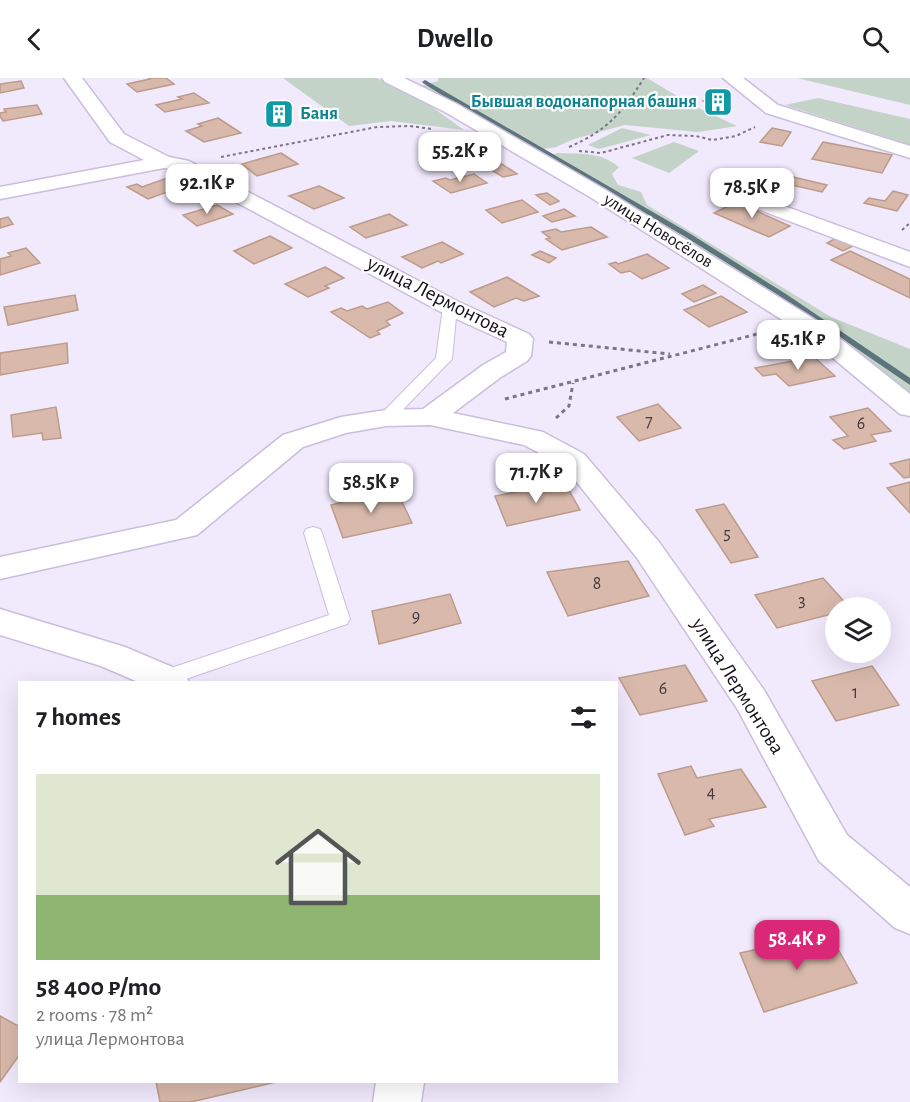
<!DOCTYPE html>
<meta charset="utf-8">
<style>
body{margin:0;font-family:"Alegreya Sans",sans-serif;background:#f6f6f6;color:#202124;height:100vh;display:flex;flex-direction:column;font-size:22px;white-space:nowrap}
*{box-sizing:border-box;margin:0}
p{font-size:20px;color:#757577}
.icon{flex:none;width:33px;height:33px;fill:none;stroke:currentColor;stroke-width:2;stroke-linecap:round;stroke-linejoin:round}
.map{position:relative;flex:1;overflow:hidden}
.panel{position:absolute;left:18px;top:603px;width:600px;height:402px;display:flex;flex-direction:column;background:#fff;border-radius:0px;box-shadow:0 6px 24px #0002}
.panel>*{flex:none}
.buttons{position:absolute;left:825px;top:519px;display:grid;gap:12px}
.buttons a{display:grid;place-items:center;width:66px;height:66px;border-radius:50%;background:#fff;box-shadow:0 6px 24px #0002;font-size:30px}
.price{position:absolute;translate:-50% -51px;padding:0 14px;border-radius:12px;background:#fff;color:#222;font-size:20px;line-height:39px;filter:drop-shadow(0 2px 3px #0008)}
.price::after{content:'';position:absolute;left:50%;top:36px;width:18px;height:14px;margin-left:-9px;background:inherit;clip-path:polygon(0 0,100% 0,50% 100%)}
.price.on{background:#db2777;color:#fff}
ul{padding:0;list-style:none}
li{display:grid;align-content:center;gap:12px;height:318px;padding:0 18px}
li span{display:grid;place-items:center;height:186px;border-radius:0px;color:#555}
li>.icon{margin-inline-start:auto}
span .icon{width:108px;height:108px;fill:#fffc;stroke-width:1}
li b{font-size:26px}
h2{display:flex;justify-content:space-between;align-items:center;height:72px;padding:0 18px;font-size:26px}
header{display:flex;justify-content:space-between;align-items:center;height:78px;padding:0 18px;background:#fff;font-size:27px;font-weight:600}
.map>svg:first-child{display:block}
.green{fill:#c3d3c7}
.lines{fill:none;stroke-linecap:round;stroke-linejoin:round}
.stream{fill:#5c747b;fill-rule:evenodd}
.building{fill:#d8b9ab;stroke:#bc9b8b;stroke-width:1.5}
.lane-casing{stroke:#cbbddc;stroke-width:2}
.street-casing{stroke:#cbbddc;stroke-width:3}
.path-far1{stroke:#7b7584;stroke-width:2;stroke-dasharray:3 3;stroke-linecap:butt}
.path{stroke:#7b7584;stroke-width:3;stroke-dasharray:4 4;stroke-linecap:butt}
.lane{fill:#fff;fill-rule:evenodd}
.street{fill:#fff;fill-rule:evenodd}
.labels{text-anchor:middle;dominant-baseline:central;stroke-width:4.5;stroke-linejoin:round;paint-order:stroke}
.far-culture-label{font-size:18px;font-weight:bold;fill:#0d838f;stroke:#fff;text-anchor:end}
.far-street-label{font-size:18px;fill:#140f1a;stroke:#fff}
.number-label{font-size:18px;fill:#453a3e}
.street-label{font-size:21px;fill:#140f1a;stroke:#fff}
</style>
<header><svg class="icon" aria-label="back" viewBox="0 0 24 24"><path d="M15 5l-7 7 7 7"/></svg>Dwello<svg class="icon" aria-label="search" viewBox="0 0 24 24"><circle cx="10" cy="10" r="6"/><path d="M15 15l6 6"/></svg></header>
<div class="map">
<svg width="910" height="1024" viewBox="0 0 910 1024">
<rect width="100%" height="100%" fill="#f1e9fc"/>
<path class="green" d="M 283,0 L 377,0 L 425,24 L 464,52 L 391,43 L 349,48 Z
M 438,0 L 647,0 L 692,27 L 737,48 L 698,54 L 625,47 L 574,61 L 556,69 L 532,73 L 418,9 L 438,3 Z
M 797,0 L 910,0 L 910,27 Z
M 818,20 L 910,41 L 910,67 L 785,27 Z
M 622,50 L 651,57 L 599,71 L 588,67 Z
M 674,64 L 699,73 L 669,95 L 632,80 Z
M 559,75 C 582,76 601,74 619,89 L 612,96 L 618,107 L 641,114 L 647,127 L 831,239 L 910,271 L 910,321 L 667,149 L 540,79 Z"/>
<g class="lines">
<path class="stream" d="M 425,2 L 689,155 L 786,216 L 910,300 L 910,307 L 781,219 L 684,158 L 451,23 L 423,5 L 422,4 Z"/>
</g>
<path class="building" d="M 148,0 L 166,0 L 174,6 L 137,14 L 127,6 L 150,1 Z
M 21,3 L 24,10 L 0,15 L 0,6 Z
M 194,15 L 209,25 L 165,34 L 156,27 L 182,21 L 178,19 Z
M 713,18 L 725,19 L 731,22 L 731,25 L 715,28 L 703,23 Z
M 37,27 L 42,36 L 3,43 L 0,38 L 0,35 L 6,34 L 4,31 Z
M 283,31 L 292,37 L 275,42 L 266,35 Z
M 218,40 L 241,55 L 204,64 L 186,53 L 202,48 L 198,46 Z
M 772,50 L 791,54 L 782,68 L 760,64 Z
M 823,64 L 892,77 L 882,95 L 812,81 Z
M 281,75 L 298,86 L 257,98 L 242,86 Z
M 502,86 L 517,96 L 503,99 L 488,90 Z
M 474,96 L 487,105 L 451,115 L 433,103 L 446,100 L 450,102 Z
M 789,98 L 827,107 L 822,114 L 783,105 Z
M 167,100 L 184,108 L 148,121 L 127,109 L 137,106 L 142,109 Z
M 747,105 L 764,108 L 759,119 L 741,116 Z
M 319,108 L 344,120 L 314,131 L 289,118 Z
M 893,113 L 908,117 L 897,133 L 864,125 L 869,120 L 885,123 Z
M 547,115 L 559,123 L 550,127 L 536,117 Z
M 522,122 L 538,134 L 502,145 L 486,132 Z
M 736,124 L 790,148 L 769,159 L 714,135 Z
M 217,127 L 233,136 L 197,148 L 183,137 Z
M 564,131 L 575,138 L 552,144 L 543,138 Z
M 389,136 L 407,147 L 366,160 L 350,149 Z
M 8,139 L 13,146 L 0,150 L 0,141 Z
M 591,149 L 607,159 L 562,172 L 546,161 L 550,160 L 542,154 L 556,151 L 561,154 Z
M 270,158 L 292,170 L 254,186 L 234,173 Z
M 838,159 L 855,167 L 843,173 L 827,165 Z
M 442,164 L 463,176 L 441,185 L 438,183 L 422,190 L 402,179 Z
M 26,170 L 40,185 L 0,197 L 0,181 L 11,178 L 8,175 Z
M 540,173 L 556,180 L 549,185 L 532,177 Z
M 850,173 L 910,201 L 910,220 L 831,182 Z
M 647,176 L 669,190 L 642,201 L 630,193 L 621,195 L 609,186 L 616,184 L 618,186 Z
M 325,189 L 344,200 L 325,208 L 329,210 L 308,219 L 285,206 Z
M 507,199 L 539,218 L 524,223 L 516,220 L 494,229 L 470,214 Z
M 703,207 L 716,215 L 694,224 L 682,216 Z
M 75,217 L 78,232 L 8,247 L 4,229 Z
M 721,218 L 747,234 L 709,249 L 684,232 Z
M 388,224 L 403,235 L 386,243 L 390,247 L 377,253 L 380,256 L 370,260 L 331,234 L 341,230 L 347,233 L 362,228 L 367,231 Z
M 794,261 L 808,273 L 782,278 L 769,265 Z
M 67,265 L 68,285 L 0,297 L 0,275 Z
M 814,279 L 835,298 L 789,308 L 776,296 L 763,298 L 755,290 Z
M 658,326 L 681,350 L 639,363 L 617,339 Z
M 56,329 L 61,360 L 43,362 L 42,355 L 13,359 L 11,337 Z
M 868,330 L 891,353 L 871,357 L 876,363 L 844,371 L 833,362 L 848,358 L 830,339 Z
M 910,381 L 910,399 L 904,400 L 890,386 Z
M 910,404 L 910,435 L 887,410 Z
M 565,405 L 580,432 L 507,448 L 495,418 Z
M 396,411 L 412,445 L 343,460 L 331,427 Z
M 724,426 L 758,479 L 731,485 L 696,432 Z
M 628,483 L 649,518 L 568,538 L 547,494 Z
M 823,500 L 850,530 L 836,530 L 836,535 L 777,550 L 755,517 Z
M 450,516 L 461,545 L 379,566 L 372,533 Z
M 685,587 L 707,623 L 640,637 L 619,600 Z
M 872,588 L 899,627 L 836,643 L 812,603 Z
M 691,688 L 697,700 L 741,691 L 766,729 L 709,741 L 714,748 L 685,757 L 658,696 Z
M 829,855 L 857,905 L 764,934 L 740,875 Z
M 0,938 L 20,949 L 20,976 L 0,1004 Z
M 156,1004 L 276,1004 L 191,1024 L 160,1024 Z"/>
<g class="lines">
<g class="lane-casing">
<path id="lane" d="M 450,225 L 457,229 L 452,281 L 392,343 L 380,343 L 378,340 L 380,337 L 436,280 L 443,229 Z
M 313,449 L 320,451 L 322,455 L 350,541 L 347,546 L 177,604 L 154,604 L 152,601 L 156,595 L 329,537 L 304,455 L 306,451 Z"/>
</g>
<g class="street-casing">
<path id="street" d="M 64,0 L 82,0 L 124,56 L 169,79 L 189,83 L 459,224 L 529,256 L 533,261 L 531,278 L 527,283 L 501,299 L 453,335 L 543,354 L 584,376 L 659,464 L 764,612 L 847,757 L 910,809 L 910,856 L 895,850 L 819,783 L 738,632 L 637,480 L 564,388 L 524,367 L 430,347 L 386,348 L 346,355 L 303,369 L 197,457 L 0,501 L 0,479 L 176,442 L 283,357 L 341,339 L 386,332 L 423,331 L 483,287 L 506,274 L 507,264 L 441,234 L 176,92 L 164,90 L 0,121 L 0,109 L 144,82 L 110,64 Z
M 382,0 L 404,0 L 457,26 L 604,111 L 822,246 L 910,316 L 910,338 L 900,336 L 804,256 L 590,119 L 445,34 L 385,4 Z
M 723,0 L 743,0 L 778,27 L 910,68 L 910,80 L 766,35 Z
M 746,114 L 910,174 L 910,189 L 739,124 L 736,120 L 739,116 Z
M 0,531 L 125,569 L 184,594 L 189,604 L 138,604 L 101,588 L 0,557 Z
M 376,1004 L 424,1004 L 421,1024 L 373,1024 Z"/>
</g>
<path class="path-far1" d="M 569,69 C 608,52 622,35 644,0
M 579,73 L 601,75 L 668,57 L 696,58 L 712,62 L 736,58 L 755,49
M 221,79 L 377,49 L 410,48 L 432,51
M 902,152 L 910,145"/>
<path class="path" d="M 549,264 L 670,276
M 505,321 L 765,254
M 556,340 L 569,328 L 573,305"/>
<use href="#lane" class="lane"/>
<use href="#street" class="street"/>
</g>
<defs>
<g id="building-square" transform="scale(1.5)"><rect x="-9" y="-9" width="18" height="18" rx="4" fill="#0f9aa8" stroke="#fff"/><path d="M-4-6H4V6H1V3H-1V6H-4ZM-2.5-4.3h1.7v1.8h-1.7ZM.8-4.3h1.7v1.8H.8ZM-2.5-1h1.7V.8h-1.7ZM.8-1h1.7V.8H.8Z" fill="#fff"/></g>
</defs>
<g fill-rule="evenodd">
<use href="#building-square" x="718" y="24"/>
<use href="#building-square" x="279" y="36"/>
</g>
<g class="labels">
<g class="far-culture-label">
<text x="697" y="24">Бывшая водонапорная башня</text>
<text x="300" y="36" text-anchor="start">Баня</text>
</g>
<g class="far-street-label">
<text transform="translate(658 153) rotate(32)">улица Новосёлов</text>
</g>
<g class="number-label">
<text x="649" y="344">7</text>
<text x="861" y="346">6</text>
<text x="727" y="456">5</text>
<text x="597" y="506">8</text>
<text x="802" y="523">3</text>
<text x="416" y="539">9</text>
<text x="663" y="611">6</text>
<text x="855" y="615">1</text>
<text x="711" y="715">4</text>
</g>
<g class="street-label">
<text transform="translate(438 219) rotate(27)">улица Лермонтова</text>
<text transform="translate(738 608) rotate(58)">улица Лермонтова</text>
</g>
</g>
</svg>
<div class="buttons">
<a><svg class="icon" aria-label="layers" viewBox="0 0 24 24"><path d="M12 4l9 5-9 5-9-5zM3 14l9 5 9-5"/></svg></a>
</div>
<b class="price" style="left:460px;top:105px">55.2K ₽</b>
<b class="price" style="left:207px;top:137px">92.1K ₽</b>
<b class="price" style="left:752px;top:141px">78.5K ₽</b>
<b class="price" style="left:798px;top:293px">45.1K ₽</b>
<b class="price" style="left:536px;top:426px">71.7K ₽</b>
<b class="price" style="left:371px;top:436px">58.5K ₽</b>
<b class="price on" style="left:797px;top:893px">58.4K ₽</b>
<section class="panel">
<h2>7 homes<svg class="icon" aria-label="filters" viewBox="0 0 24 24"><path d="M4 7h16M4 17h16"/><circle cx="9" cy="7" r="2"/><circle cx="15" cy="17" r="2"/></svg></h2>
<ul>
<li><span style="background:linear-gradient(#dfe7d0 65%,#8fb573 0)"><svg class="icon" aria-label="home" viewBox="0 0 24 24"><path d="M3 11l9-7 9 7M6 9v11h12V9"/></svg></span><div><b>58 400 ₽/mo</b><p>2 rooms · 78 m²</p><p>улица Лермонтова</p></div></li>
</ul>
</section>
</div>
